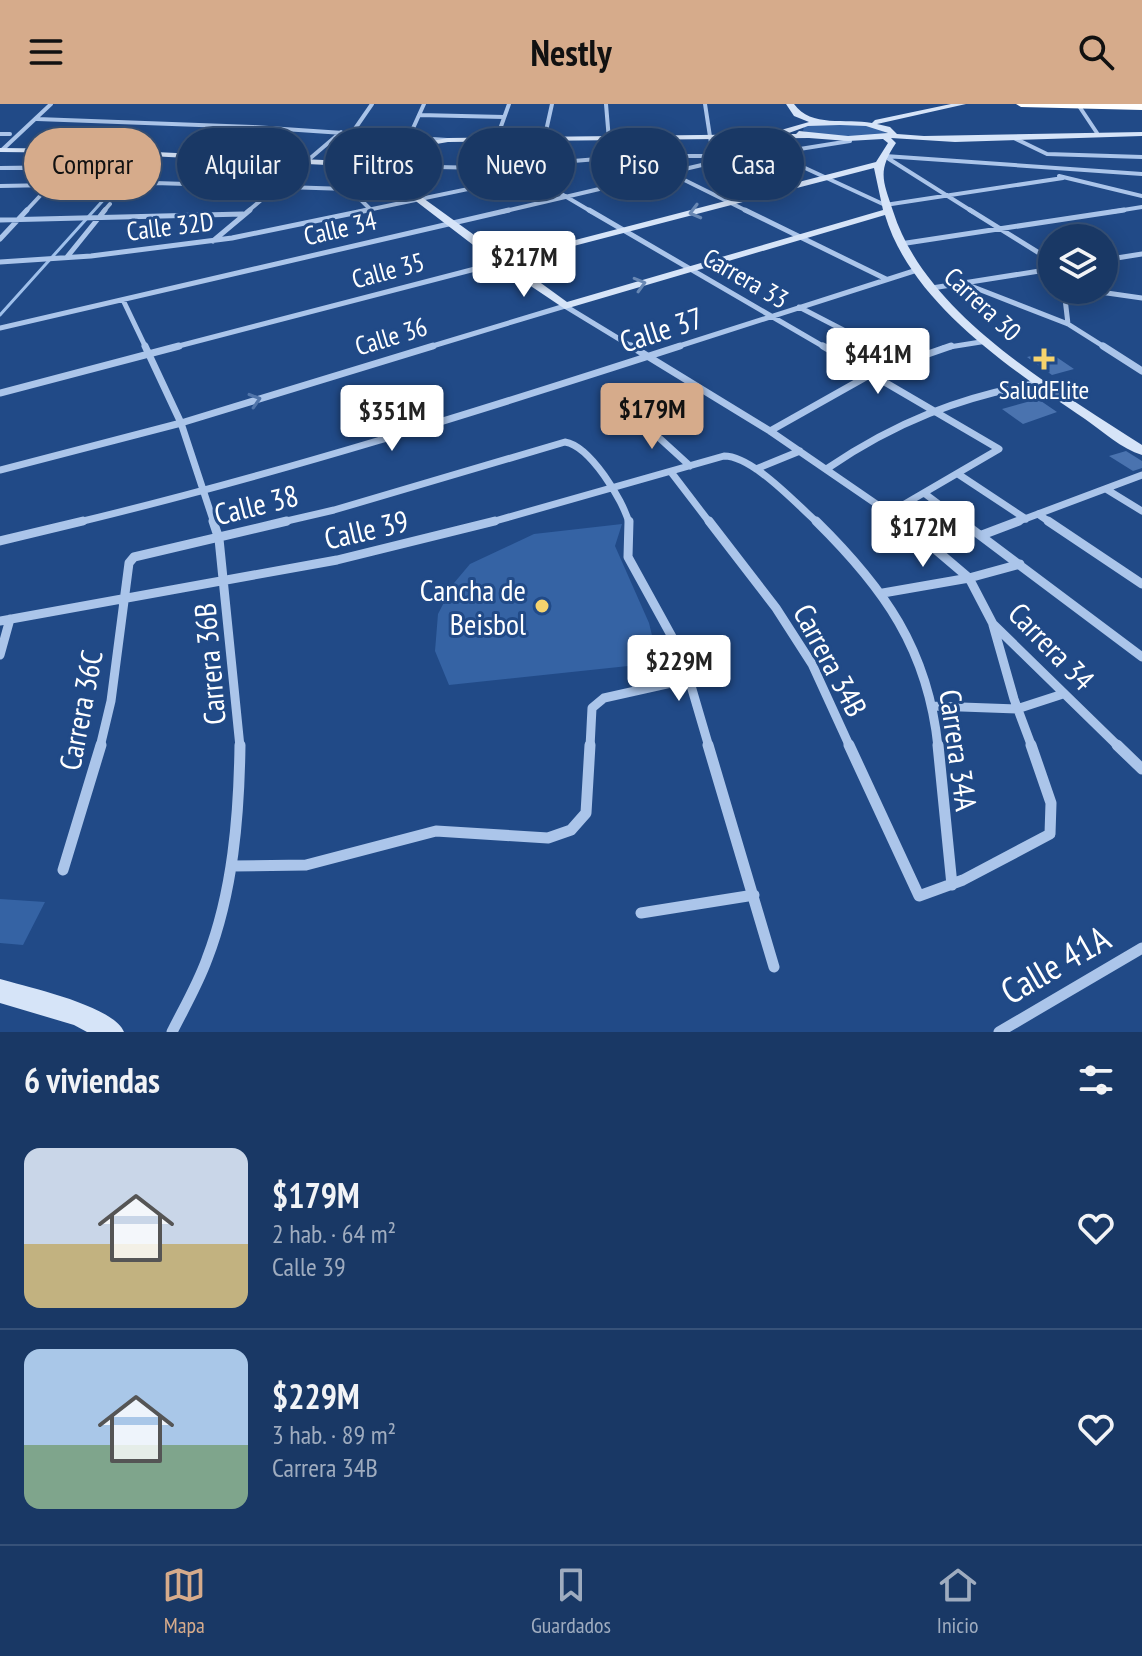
<!DOCTYPE html>
<html lang="es">
<meta charset="utf-8">
<style>
body{margin:0;font-family:"PT Sans Narrow",sans-serif;background:#223f6b;color:#f1f3f6;height:100vh;display:flex;flex-direction:column;font-size:30px;white-space:nowrap}
*{box-sizing:border-box;margin:0}
p{font-size:26px;color:#9facbf}
.icon{flex:none;width:44px;height:44px;fill:none;stroke:currentColor;stroke-width:2;stroke-linecap:round;stroke-linejoin:round}
.map{position:relative;height:928px;overflow:hidden}
.side{display:flex;flex-direction:column;background:#193865;flex:1}
.side>*{flex:none}
.top-card{position:absolute;left:24px;top:24px;width:1094px;height:72px;display:flex;gap:16px}
.tools{position:absolute;left:1038px;top:120px;display:grid;gap:16px}
.tools a{display:grid;place-items:center;width:80px;height:80px;border-radius:50%;background:#193865;box-shadow:0 4px 20px #0003,0 0 0 2px #375279;font-size:40px}
.price{position:absolute;translate:-50% -68px;padding:0 18px;border-radius:8px;background:#fff;color:#222;font-size:26px;line-height:52px;filter:drop-shadow(0 2px 4px #0008)}
.price::after{content:'';position:absolute;left:50%;top:48px;width:24px;height:18px;margin-left:-12px;background:inherit;clip-path:polygon(0 0,100% 0,50% 100%)}
.price.selected{background:#d6ab8b;color:#111}
ul{padding:0;list-style:none}
li{display:flex;align-items:center;gap:24px;height:200px;padding:0 24px}
li+li{border-top:2px solid #375279}
li span{display:grid;place-items:center;flex:none;width:224px;height:160px;border-radius:16px;color:#555}
li>.icon{margin-inline-start:auto}
span .icon{width:96px;height:96px;fill:#fffc;stroke-width:1}
li b{font-size:34px}
h2{display:flex;justify-content:space-between;align-items:center;height:96px;padding:0 24px;font-size:34px}
.pill{padding:0 28px;border-radius:36px;background:#193865;box-shadow:0 4px 20px #0003,0 0 0 2px #375279;font-size:28px;line-height:72px}
.pill.selected{background:#d6ab8b;color:#111}
header{display:flex;justify-content:space-between;align-items:center;height:104px;padding:0 24px;background:#d6ab8b;color:#111;font-size:36px;font-weight:700}
.tab-bar{display:flex;justify-content:space-around;align-items:center;height:112px;border-top:2px solid #375279;background:#193865;font-size:22px;color:#9facbf}
.tab-bar a{display:grid;justify-items:center;gap:4px}
.tab-bar .selected{color:#d6ab8b}
.map>svg:first-child{display:block}
.green{fill:#3563a4}
.lines{fill:none;stroke-linecap:round;stroke-linejoin:round}
.stream{stroke:#9fc0eb;stroke-width:3}
.building{fill:#4a73af}
.street-far4{stroke:#abc5ea;stroke-width:4}
.street-far3{stroke:#abc5ea;stroke-width:5}
.street-far2{stroke:#abc5ea;stroke-width:7}
.street-far1{stroke:#abc5ea;stroke-width:9}
.street{stroke:#abc5ea;stroke-width:11}
.secondary{fill:#d6e4f8;fill-rule:evenodd}
.highway{fill:#fff;fill-rule:evenodd}
.oneway{stroke:#6988b4}
.oneway2{stroke:#5175aa}
.poi-dot{fill:#f6d36d;stroke:#214a87;stroke-width:3}
.labels{text-anchor:middle;dominant-baseline:central;stroke-width:6;stroke-linejoin:round;paint-order:stroke}
.far-street-label{font-size:26px;fill:#fff;stroke:#214a87}
.far-poi-label{font-size:26px;fill:#fff;stroke:#214a87}
.street-label{font-size:30px;fill:#fff;stroke:#214a87}
.poi-label{font-size:30px;fill:#fff;stroke:#214a87;text-anchor:end}
.near-street-label{font-size:36px;fill:#fff;stroke:#214a87}
</style>
<header><svg class="icon" aria-label="menu" viewBox="0 0 24 24"><path d="M4 6h16M4 12h16M4 18h16"/></svg>Nestly<svg class="icon" aria-label="search" viewBox="0 0 24 24"><circle cx="10" cy="10" r="6"/><path d="M15 15l6 6"/></svg></header>
<div class="map">
<svg width="1142" height="928" viewBox="0 0 1142 928">
<rect width="100%" height="100%" fill="#214a87"/>
<path class="green" d="M 814,21 L 872,21 L 888,30 C 870,33 820,34 803,27 L 804,23 Z
M 622,420 L 615,442 L 649,519 L 657,552 L 647,560 L 449,581 L 435,547 L 438,510 L 454,479 L 470,460 L 534,430 Z
M 0,795 L 45,798 L 23,841 L 0,839 Z"/>
<g class="lines">
<path class="stream" d="M 0,211 L 116,82"/>
</g>
<path class="building" d="M 1049,248 L 1074,265 L 1052,271 L 1027,253 Z
M 1038,295 L 1057,308 L 1023,320 L 1002,305 Z
M 1126,347 L 1142,357 L 1142,364 L 1133,367 L 1109,352 Z"/>
<g class="lines">
<path class="street-far4" d="M 606,0 L 609,36
M 705,0 L 713,52
M 1079,2 L 1097,29
M 419,11 L 504,13
M 37,15 L 253,23 L 447,36
M 352,29 L 372,0
M 0,30 L 10,30
M 1014,34 L 1047,50 L 1142,53
M 544,36 L 552,0
M 411,41 L 410,31 L 424,0
M 2,46 L 51,0
M 777,51 L 885,101 L 1063,74
M 885,52 L 1142,70
M 212,53 L 252,24
M 640,54 L 749,108
M 889,55 L 973,108
M 375,61 L 387,46
M 387,62 L 486,64 L 635,52 L 756,52 L 850,37
M 514,62 L 592,108
M 0,64 L 134,62
M 486,64 L 509,0
M 1059,72 L 1142,92
M 202,79 L 229,54
M 0,82 L 155,79 L 347,85 L 407,83
M 353,88 L 371,106
M 25,108 L 67,63 L 91,47
M 103,108 L 110,100
M 247,108 L 341,28
M 358,108 L 530,72
M 501,108 L 736,53
M 1111,108 L 1142,103"/>
<path class="street-far3" d="M 589,106 L 826,244
M 745,106 L 886,175
M 970,106 L 1052,157
M 0,116 L 243,110
M 0,135 L 27,106
M 213,137 L 250,106
M 900,140 L 1124,106
M 67,153 L 105,106
M 1104,156 L 1142,150
M 0,158 L 91,152 L 232,134 L 368,106
M 963,179 L 1068,220 L 1106,244
M 932,184 L 1052,165
M 1064,186 L 1068,220
M 1086,186 L 1142,194
M 123,196 L 146,244
M 799,203 L 853,231
M 0,224 L 509,106
M 171,244 L 502,158
M 426,244 L 565,202 L 634,244
M 673,244 L 917,166
M 943,244 L 987,237"/>
<path class="street-far2" d="M 145,242 L 181,319 L 214,419
M 631,242 L 770,327 L 904,419
M 823,242 L 999,345 L 891,408
M 1103,242 L 1142,267
M 0,289 L 179,242
M 633,310 L 690,362
M 770,327 L 873,269 L 951,242
M 828,364 C 894,319 961,292 1040,279
M 756,365 L 800,347
M 0,366 L 181,319 L 433,242
M 671,368 L 710,419
M 958,370 L 1026,415
M 1106,385 L 1142,407
M 924,389 L 964,419
M 1038,410 L 1051,419
M 75,419 C 279,370 479,307 680,242
M 278,419 L 334,406 L 565,338 C 590,342 623,396 629,419
M 488,419 L 724,352 C 753,352 796,400 818,419
M 1014,419 L 1142,371"/>
<path class="street-far1" d="M 213,417 L 219,435 L 240,643
M 629,417 L 628,453 L 682,551 L 709,643
M 709,417 L 776,504 L 812,560 L 850,643
M 816,417 C 884,484 928,545 938,643
M 902,417 L 969,474 L 993,520 L 1119,643
M 961,417 L 1142,553
M 1048,417 L 1142,480
M 982,431 L 1019,417
M 0,437 L 83,417
M 883,489 L 969,474 L 1020,460
M 0,517 L 337,456 L 495,417
M 993,521 L 1014,595 L 1032,643
M 0,551 L 10,515
M 934,602 L 1017,605 L 1063,590
M 100,643 L 111,597 L 129,459 L 134,453 L 287,417
M 590,643 L 592,604 L 604,594 L 689,575"/>
<path class="street" d="M 708,641 L 774,863
M 849,641 L 919,792 L 963,776 L 1050,730 L 1051,699 L 1031,641
M 938,641 L 952,781
M 1117,641 L 1142,665
M 232,762 L 306,761 L 436,727 L 548,734 L 571,726 L 586,709 L 590,641
M 63,766 L 101,641
M 641,809 L 754,791
M 172,928 C 184,904 198,880 207,855 C 233,788 239,712 240,641
M 999,928 L 1142,844"/>
<path class="secondary" d="M 786,0 L 794,0 C 811,24 846,14 872,19 L 875,16 L 951,0 L 966,0 L 877,20 L 890,23 L 897,30 L 924,32 L 1142,28 L 1142,32 L 955,38 L 891,34 L 896,39 C 877,67 883,77 893,107 C 926,212 1055,284 1142,341 L 1142,351 C 1122,345 1102,327 1085,315 C 1012,266 911,199 885,111 L 565,205 L 498,160 L 417,98 L 385,64 L 91,49 L 0,48 L 0,44 L 91,45 L 387,59 L 423,94 L 506,154 L 876,58 L 888,39 L 883,35 L 848,37 L 809,34 L 448,38 L 349,55 L 345,53 L 448,34 L 782,30 L 781,26 L 809,18 L 794,12 ZM 840,21 L 866,22 L 888,29 L 848,32 L 799,27 L 796,30 L 786,30 L 808,22 ZM 874,64 L 883,106 L 567,198 L 512,158 Z
M 0,875 C 28,883 114,902 124,928 L 87,928 L 74,921 L 0,899 Z"/>
<path class="highway" d="M 1016,0 L 1142,0 L 1142,6 L 1021,3 Z"/>
</g>
<defs><path id="oneway-chevron" d="M-2-3.5L2.5 0L-2 3.5" fill="none" stroke-width="1.6" stroke-linecap="round" stroke-linejoin="round" transform="scale(2)"/></defs>
<g class="oneway">
<use href="#oneway-chevron" transform="translate(695 108) rotate(165)"/>
<use href="#oneway-chevron" transform="translate(640 180) rotate(-16)"/>
</g>
<use class="oneway2" href="#oneway-chevron" transform="translate(255 296) rotate(-17)"/>
<g class="poi-dot">
<path d="M1040 243h8v8h8v8h-8v8h-8v-8h-8v-8h8z"/>
<circle cx="542" cy="502" r="8"/>
</g>
<g class="labels">
<g class="far-street-label">
<text transform="translate(170 122) rotate(-7)">Calle 32D</text>
<text transform="translate(340 124) rotate(-13)">Calle 34</text>
<text transform="translate(388 166) rotate(-15)">Calle 35</text>
<text transform="translate(746 174) rotate(30)">Carrera 33</text>
<text transform="translate(983 200) rotate(43)">Carrera 30</text>
<text transform="translate(391 232) rotate(-17)">Calle 36</text>
</g>
<g class="far-poi-label">
<text x="1044" y="285">SaludElite</text>
</g>
<g class="street-label">
<text transform="translate(661 225) rotate(-18)">Calle 37</text>
<text transform="translate(256 400) rotate(-14)">Calle 38</text>
<text transform="translate(366 425) rotate(-13)">Calle 39</text>
<text transform="translate(1052 542) rotate(46)">Carrera 34</text>
<text transform="translate(831 556) rotate(62)">Carrera 34B</text>
<text transform="translate(209 560) rotate(-95)">Carrera 36B</text>
<text transform="translate(80 606) rotate(-79)">Carrera 36C</text>
<text transform="translate(959 646) rotate(82)">Carrera 34A</text>
</g>
<g class="poi-label">
<text x="526" y="485">Cancha de<tspan x="526" dy="34">Beisbol</tspan></text>
</g>
<g class="near-street-label">
<text transform="translate(1055 860) rotate(-30)">Calle 41A</text>
</g>
</g>
</svg>
<div class="tools">
<a><svg class="icon" aria-label="layers" viewBox="0 0 24 24"><path d="M12 4l9 5-9 5-9-5zM3 14l9 5 9-5"/></svg></a>
</div>
<b class="price" style="left:524px;top:195px">$217M</b>
<b class="price" style="left:878px;top:292px">$441M</b>
<b class="price selected" style="left:652px;top:347px">$179M</b>
<b class="price" style="left:392px;top:349px">$351M</b>
<b class="price" style="left:923px;top:465px">$172M</b>
<b class="price" style="left:679px;top:599px">$229M</b>
<div class="top-card">
<a class="pill selected">Comprar</a>
<a class="pill">Alquilar</a>
<a class="pill">Filtros</a>
<a class="pill">Nuevo</a>
<a class="pill">Piso</a>
<a class="pill">Casa</a>
</div>
</div>
<section class="side">
<h2>6 viviendas<svg class="icon" aria-label="filters" viewBox="0 0 24 24"><path d="M4 7h16M4 17h16"/><circle cx="9" cy="7" r="2"/><circle cx="15" cy="17" r="2"/></svg></h2>
<ul>
<li><span style="background:linear-gradient(#c9d6e8 60%,#c2b280 0)"><svg class="icon" aria-label="home" viewBox="0 0 24 24"><path d="M3 11l9-7 9 7M6 9v11h12V9"/></svg></span><div><b>$179M</b><p>2 hab. · 64 m²</p><p>Calle 39</p></div><svg class="icon" aria-label="heart" viewBox="0 0 24 24"><path d="M12 20l-8-8c-3-5 5-10 8-4 3-6 11-1 8 4z"/></svg></li>
<li><span style="background:linear-gradient(#a9c7e8 60%,#7fa58c 0)"><svg class="icon" aria-label="home" viewBox="0 0 24 24"><path d="M3 11l9-7 9 7M6 9v11h12V9"/></svg></span><div><b>$229M</b><p>3 hab. · 89 m²</p><p>Carrera 34B</p></div><svg class="icon" aria-label="heart" viewBox="0 0 24 24"><path d="M12 20l-8-8c-3-5 5-10 8-4 3-6 11-1 8 4z"/></svg></li>
</ul>
</section>
<nav class="tab-bar">
<a class="selected"><svg class="icon" aria-label="map" viewBox="0 0 24 24"><path d="M3 6l6-2 6 2 6-2v14l-6 2-6-2-6 2zM9 4v14M15 6v14"/></svg>Mapa</a>
<a><svg class="icon" aria-label="saved" viewBox="0 0 24 24"><path d="M7 4h10v16l-5-4-5 4z"/></svg>Guardados</a>
<a><svg class="icon" aria-label="home" viewBox="0 0 24 24"><path d="M3 11l9-7 9 7M6 9v11h12V9"/></svg>Inicio</a>
</nav>
